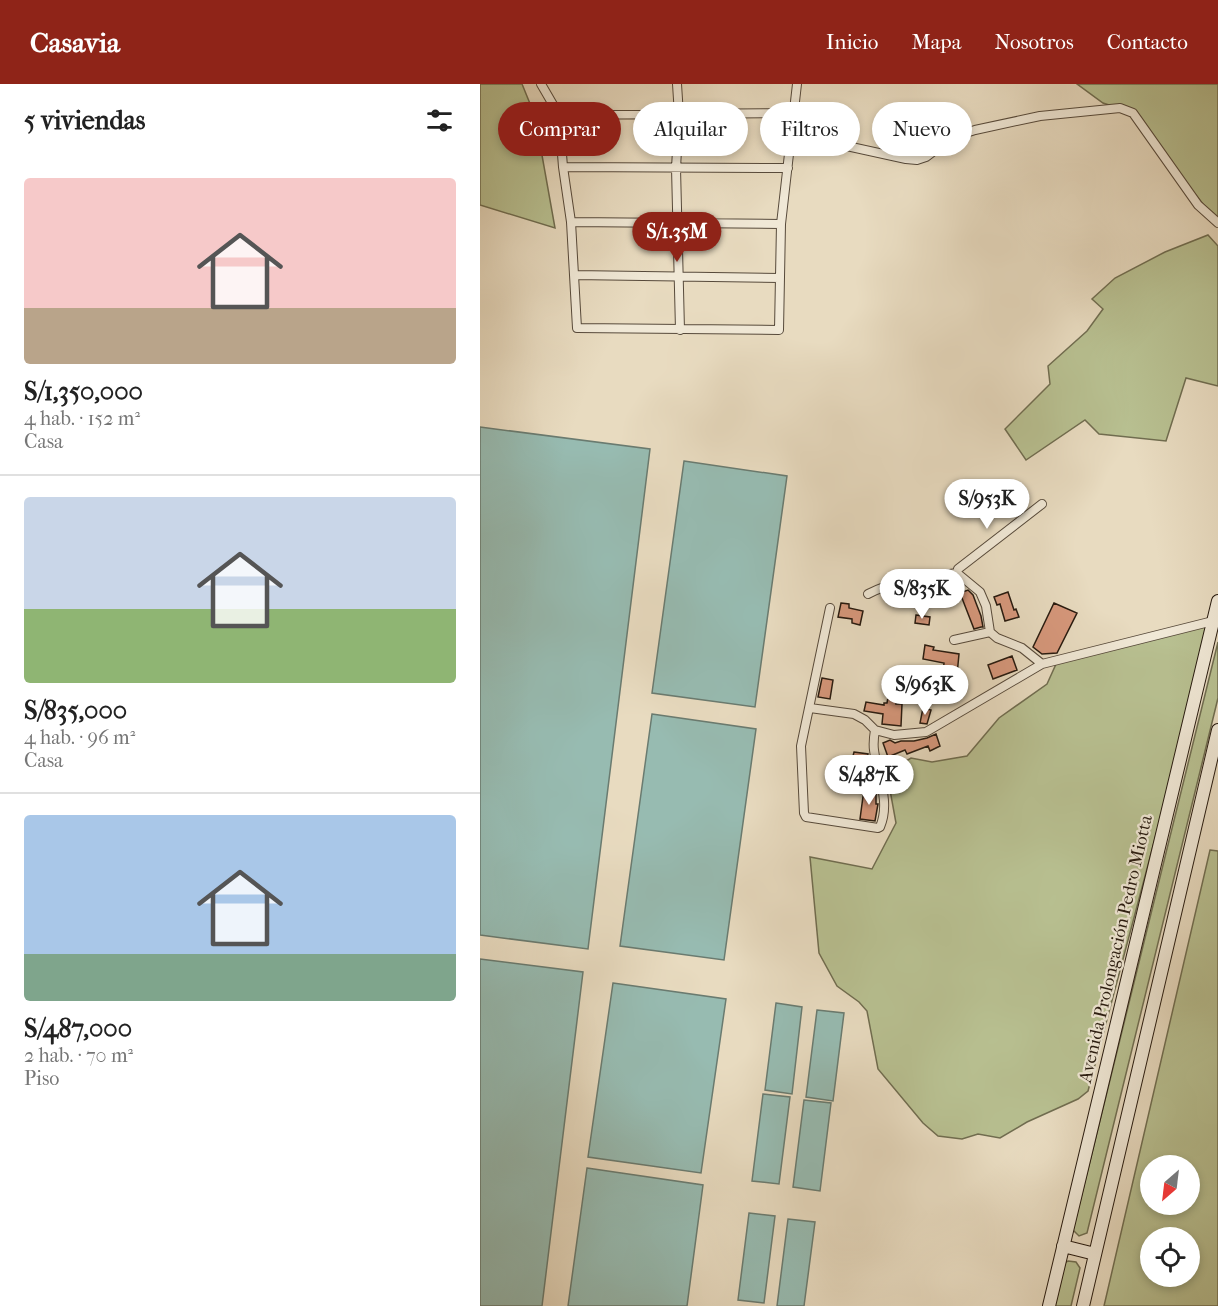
<!DOCTYPE html>
<html lang="es">
<meta charset="utf-8">
<style>
body{margin:0;font-family:"IM FELL French Canon",serif;background:#f6f6f6;color:#222;height:100vh;display:flex;flex-direction:column;font-size:22px;white-space:nowrap}
*{box-sizing:border-box;margin:0}
p{font-size:20px;color:#767676}
.icon{flex:none;width:33px;height:33px;fill:none;stroke:currentColor;stroke-width:2;stroke-linecap:round;stroke-linejoin:round}
.map{position:relative;flex:1;overflow:hidden}
.side{display:flex;flex-direction:column;background:#fff;width:480px}
.side>*{flex:none}
.top-card{position:absolute;left:18px;top:18px;width:570px;height:54px;display:flex;gap:12px}
.needle{width:39px;rotate:208deg}
.fabs{position:absolute;left:660px;top:1071px;display:grid;gap:12px}
.fabs a{display:grid;place-items:center;width:60px;height:60px;border-radius:50%;background:#fff;box-shadow:0 3px 9px #0003;font-size:30px}
.price{position:absolute;translate:-50% -51px;padding:0 14px;border-radius:21px;background:#fff;color:#222;font-size:20px;line-height:39px;filter:drop-shadow(0 2px 3px #0008)}
.price::after{content:'';position:absolute;left:50%;top:36px;width:18px;height:14px;margin-left:-9px;background:inherit;clip-path:polygon(0 0,100% 0,50% 100%)}
.price.current{background:#8f2418;color:#fff}
ul{padding:0;list-style:none}
li{display:grid;align-content:center;gap:12px;height:318px;padding:0 24px}
li+li{border-top:2px solid #e0e0e0}
li span{display:grid;place-items:center;height:186px;border-radius:6px;color:#555}
li>.icon{margin-inline-start:auto}
span .icon{width:108px;height:108px;fill:#fffc;stroke-width:1}
li b{font-size:26px}
h2{display:flex;justify-content:space-between;align-items:center;height:72px;padding:0 24px;font-size:26px}
.tag{padding:0 21px;border-radius:27px;background:#fff;box-shadow:0 3px 9px #0003;font-size:21px;line-height:54px}
.tag.current{background:#8f2418;color:#fff}
header{display:flex;align-items:center;gap:36px;box-sizing:border-box;height:84px;padding:0 30px;background:#8f2418;color:#fff}
header strong{font-size:28px}
nav{display:flex;gap:33px;margin-inline-start:auto;font-size:21px}
main{display:flex;flex:1;min-height:0}
.map>svg:first-child{display:block}
.green{fill:#b8c091;stroke:#706d50;stroke-width:1.5;fill-rule:evenodd}
.water{fill:#97bbb1;stroke:#6a7b70;stroke-width:1.5}
.building{fill:#d7987c;stroke:#271a0f;stroke-width:1.5}
.lines{fill:none;stroke-linecap:round;stroke-linejoin:round}
.minor-casing{stroke:#574a3b;stroke-width:10}
.secondary-casing{stroke:#271a0f;stroke-width:14}
.minor{stroke:#f0e8d6;stroke-width:8}
.secondary{stroke:#f0e8d6;stroke-width:12}
.labels{text-anchor:middle;dominant-baseline:central;stroke-width:4.5;stroke-linejoin:round;paint-order:stroke}
.street-label{font-size:18px;fill:#271a0f;stroke:#f0e8d6}
</style>
<header>
<strong>Casavia</strong>
<nav><a>Inicio</a><a>Mapa</a><a>Nosotros</a><a>Contacto</a></nav>
</header>
<main>
<section class="side">
<h2>5 viviendas<svg class="icon" aria-label="filters" viewBox="0 0 24 24"><path d="M4 7h16M4 17h16"/><circle cx="9" cy="7" r="2"/><circle cx="15" cy="17" r="2"/></svg></h2>
<ul>
<li><span style="background:linear-gradient(#f6c9c9 70%,#b9a48a 0)"><svg class="icon" aria-label="home" viewBox="0 0 24 24"><path d="M3 11l9-7 9 7M6 9v11h12V9"/></svg></span><div><b>S/1,350,000</b><p>4 hab. · 152 m²</p><p>Casa</p></div></li>
<li><span style="background:linear-gradient(#c9d6e8 60%,#8fb573 0)"><svg class="icon" aria-label="home" viewBox="0 0 24 24"><path d="M3 11l9-7 9 7M6 9v11h12V9"/></svg></span><div><b>S/835,000</b><p>4 hab. · 96 m²</p><p>Casa</p></div></li>
<li><span style="background:linear-gradient(#a9c7e8 75%,#7fa58c 0)"><svg class="icon" aria-label="home" viewBox="0 0 24 24"><path d="M3 11l9-7 9 7M6 9v11h12V9"/></svg></span><div><b>S/487,000</b><p>2 hab. · 70 m²</p><p>Piso</p></div></li>
</ul>
</section>
<div class="map">
<svg width="738" height="1222" viewBox="0 0 738 1222">
<rect width="100%" height="100%" fill="#e8dbc0"/>
<filter id="stains"><feTurbulence type="fractalNoise" baseFrequency=".00333" numOctaves="4"/><feColorMatrix values="0 0 0 0 .2 0 0 0 0 .09 0 0 0 0 .02 0 0 0 .5 -.17"/></filter>
<radialGradient id="worn" r=".72"><stop offset=".6" stop-color="#630" stop-opacity="0"/><stop offset="1" stop-color="#630" stop-opacity=".3"/></radialGradient>
<path class="green" d="M 0,0 L 42,0 L 55,32 L 75,144 L 0,121 Z
M 597,0 L 738,0 L 738,133 L 723,120 L 711,105 L 659,31 L 623,19 Z
M 728,151 L 738,162 L 738,302 L 706,294 L 686,357 L 619,350 L 605,336 L 546,376 L 525,345 L 570,300 L 568,282 L 607,247 L 623,225 L 612,215 L 635,194 L 685,168 Z
M 716,542 L 726,543 L 729,551 L 608,1007 L 598,1015 L 547,1038 L 520,1054 L 498,1050 L 482,1055 L 458,1052 L 443,1039 L 398,985 L 387,927 L 379,918 L 357,902 L 339,869 L 330,773 L 392,785 L 416,739 L 410,706 L 418,682 L 431,674 L 452,678 L 487,672 L 519,634 L 567,600 L 577,578 Z
M 738,558 L 738,614 L 607,1149 L 599,1152 L 593,1146 Z
M 730,766 L 738,767 L 738,1222 L 624,1222 ZM 670,1082 L 710,1082 L 710,1120 L 670,1120 ZM 670,1154 L 710,1154 L 710,1192 L 670,1192 Z
M 588,1177 L 596,1178 L 600,1184 L 591,1222 L 575,1222 L 585,1179 Z"/>
<path class="water" d="M 0,343 L 170,365 L 108,865 L 0,851 Z
M 204,377 L 307,392 L 275,623 L 172,609 Z
M 172,630 L 276,645 L 244,876 L 140,862 Z
M 0,875 L 103,888 L 62,1222 L 0,1222 Z
M 133,899 L 246,915 L 221,1089 L 108,1073 Z
M 296,919 L 322,923 L 312,1010 L 285,1006 Z
M 337,926 L 364,929 L 353,1017 L 326,1013 Z
M 283,1010 L 310,1013 L 299,1100 L 272,1097 Z
M 324,1016 L 351,1019 L 340,1107 L 313,1103 Z
M 107,1084 L 223,1101 L 207,1222 L 88,1222 Z
M 269,1129 L 295,1132 L 284,1219 L 258,1216 Z
M 308,1135 L 335,1138 L 324,1222 L 297,1222 Z"/>
<path class="building" d="M 488,506 L 493,511 L 496,519 L 501,532 L 503,543 L 501,543 L 494,545 L 480,509 Z
M 528,508 L 534,526 L 536,525 L 539,533 L 525,537 L 520,520 L 517,521 L 514,513 Z
M 361,519 L 369,520 L 369,524 L 383,527 L 380,541 L 372,539 L 372,535 L 358,533 Z
M 574,519 L 597,529 L 577,569 L 562,570 L 553,563 Z
M 436,531 L 450,533 L 449,541 L 435,539 Z
M 445,561 L 454,563 L 453,566 L 479,570 L 477,591 L 463,589 L 464,579 L 443,575 Z
M 532,572 L 537,586 L 513,595 L 508,581 Z
M 412,592 L 420,594 L 416,620 L 422,620 L 421,642 L 402,640 L 403,630 L 384,627 L 386,618 L 404,621 L 404,619 L 407,619 Z
M 342,594 L 353,596 L 350,615 L 338,613 Z
M 443,624 L 451,626 L 447,640 L 440,639 Z
M 456,650 L 460,662 L 450,667 L 448,662 L 427,670 L 425,666 L 408,673 L 403,659 L 410,656 L 415,659 L 421,657 L 434,657 L 447,654 Z
M 374,668 L 388,670 L 386,679 L 372,676 Z
M 384,705 L 396,707 L 396,720 L 398,720 L 395,737 L 380,735 Z"/>
<g class="lines">
<g class="minor-casing">
<path id="minor" d="M 61,0 L 79,31 L 83,83 L 91,138 L 97,244 L 299,246 L 301,140 L 317,0
M 197,0 L 199,31 L 196,84 L 200,246
M 79,31 L 314,29
M 312,50 L 426,75 L 437,76 L 446,73 L 471,54 L 495,46 L 560,32 L 640,24 L 653,29 L 718,121 L 738,139
M 83,83 L 308,84
M 91,138 L 301,140
M 94,191 L 300,194
M 477,489 L 500,508 L 506,522 L 510,548 L 517,554 L 542,564 L 562,580
M 388,510 C 415,496 447,493 477,489 L 478,485 L 562,420
M 350,524 L 321,662 L 324,729 L 326,733 L 398,744 L 400,743 C 411,717 397,691 394,666 C 393,659 394,652 395,646
M 474,556 L 510,548
M 330,624 L 374,630 L 385,636 L 395,646 L 414,651 L 446,648 L 562,580 L 733,537 L 738,537"/>
</g>
<g class="secondary-casing">
<path id="secondary" d="M 583,1162 L 615,1170
M 569,1222 L 738,517
M 603,1222 L 738,646"/>
</g>
<use href="#minor" class="minor"/>
<use href="#secondary" class="secondary"/>
</g>
<g class="labels">
<g class="street-label">
<text transform="translate(636 865) rotate(-77)">Avenida Prolongación Pedro Miotta</text>
</g>
</g>
<rect width="100%" height="100%" filter="url(#stains)"/>
<rect width="100%" height="100%" fill="url(#worn)"/>
</svg>
<div class="fabs">
<a><svg class="needle" viewBox="-14 -14 28 28"><path d="M0-13l5 13h-10z" fill="#e53935"/><path d="M0 13l5-13h-10z" fill="#767676"/></svg></a>
<a><svg class="icon" aria-label="locate" viewBox="0 0 24 24"><circle cx="12" cy="12" r="6"/><path d="M12 2v4M12 18v4M2 12h4M18 12h4"/></svg></a>
</div>
<b class="price current" style="left:197px;top:179px">S/1.35M</b>
<b class="price" style="left:507px;top:446px">S/953K</b>
<b class="price" style="left:442px;top:536px">S/835K</b>
<b class="price" style="left:445px;top:632px">S/963K</b>
<b class="price" style="left:389px;top:722px">S/487K</b>
<div class="top-card">
<a class="tag current">Comprar</a>
<a class="tag">Alquilar</a>
<a class="tag">Filtros</a>
<a class="tag">Nuevo</a>
</div>
</div>
</main>
